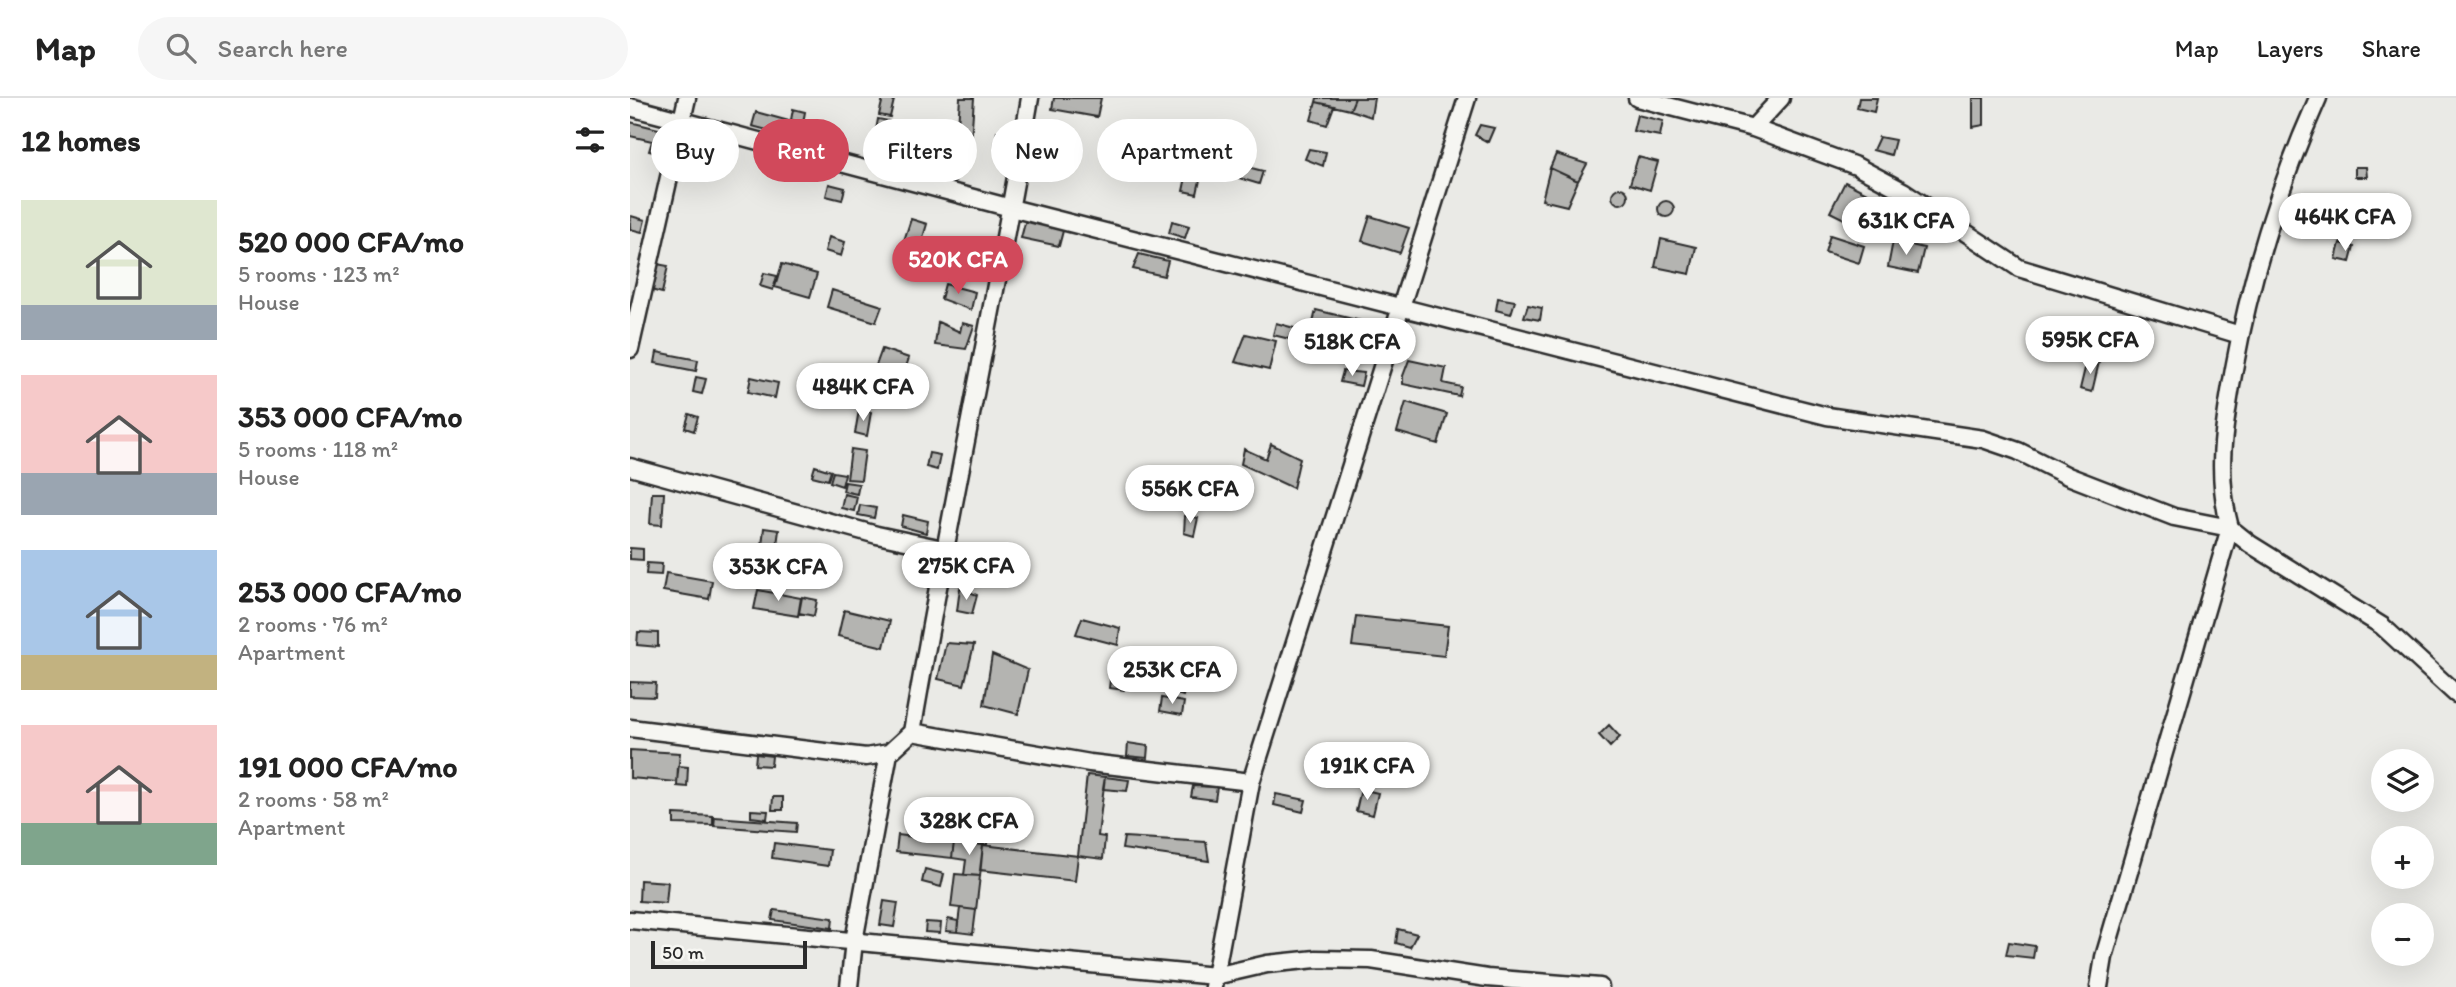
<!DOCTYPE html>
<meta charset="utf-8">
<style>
body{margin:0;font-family:Itim,sans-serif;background:#f6f6f6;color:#222;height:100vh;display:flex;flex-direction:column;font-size:26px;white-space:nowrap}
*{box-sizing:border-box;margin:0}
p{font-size:23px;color:#767676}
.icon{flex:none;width:38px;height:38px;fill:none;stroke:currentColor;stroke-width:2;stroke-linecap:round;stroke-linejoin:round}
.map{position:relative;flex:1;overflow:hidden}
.sheet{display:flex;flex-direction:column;background:#fff;width:630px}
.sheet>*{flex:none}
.hud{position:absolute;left:21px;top:21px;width:665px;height:63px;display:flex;gap:14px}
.buttons{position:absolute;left:1741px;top:651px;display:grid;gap:14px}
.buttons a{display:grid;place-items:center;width:63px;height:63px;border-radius:50%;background:#fff;box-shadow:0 7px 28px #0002;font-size:35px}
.scale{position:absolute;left:21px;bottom:18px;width:156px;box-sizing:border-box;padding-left:7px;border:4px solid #2b2b2b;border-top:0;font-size:19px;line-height:24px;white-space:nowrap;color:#2b2b2b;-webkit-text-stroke:5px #f6f6f2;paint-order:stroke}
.price{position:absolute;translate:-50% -60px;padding:0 16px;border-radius:24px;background:#fff;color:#222;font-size:23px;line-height:46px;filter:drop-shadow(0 2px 4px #0008)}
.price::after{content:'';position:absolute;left:50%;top:42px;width:21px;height:16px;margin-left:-10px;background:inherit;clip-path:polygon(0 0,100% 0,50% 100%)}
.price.active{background:#d1495b;color:#fff}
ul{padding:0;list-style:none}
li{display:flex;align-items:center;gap:21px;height:175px;padding:0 21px}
li span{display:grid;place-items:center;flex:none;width:196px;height:140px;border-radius:0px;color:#555}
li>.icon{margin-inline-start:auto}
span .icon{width:84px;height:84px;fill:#fffc;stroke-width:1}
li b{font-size:30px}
h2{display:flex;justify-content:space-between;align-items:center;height:84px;padding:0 21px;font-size:30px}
.chip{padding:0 24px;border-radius:32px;background:#fff;box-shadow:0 7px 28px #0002;font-size:24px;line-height:63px}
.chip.active{background:#d1495b;color:#fff}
header{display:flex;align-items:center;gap:42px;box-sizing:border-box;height:98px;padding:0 35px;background:#fff;border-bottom:2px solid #e0e0e0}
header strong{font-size:33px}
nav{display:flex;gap:38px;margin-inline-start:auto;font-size:24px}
.search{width:490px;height:63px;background:#f6f6f6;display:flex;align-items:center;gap:18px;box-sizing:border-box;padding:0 24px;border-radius:38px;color:#767676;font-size:26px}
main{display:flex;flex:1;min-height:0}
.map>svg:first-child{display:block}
.building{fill:#b4b4b1;stroke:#2b2b2b;stroke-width:2}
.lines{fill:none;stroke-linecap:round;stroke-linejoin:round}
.street-casing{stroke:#2b2b2b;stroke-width:21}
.street{stroke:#f6f6f2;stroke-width:16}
</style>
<header>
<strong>Map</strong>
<div class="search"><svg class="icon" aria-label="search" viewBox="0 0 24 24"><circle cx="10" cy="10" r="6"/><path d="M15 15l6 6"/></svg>Search here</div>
<nav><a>Map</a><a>Layers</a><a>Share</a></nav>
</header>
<main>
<section class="sheet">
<h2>12 homes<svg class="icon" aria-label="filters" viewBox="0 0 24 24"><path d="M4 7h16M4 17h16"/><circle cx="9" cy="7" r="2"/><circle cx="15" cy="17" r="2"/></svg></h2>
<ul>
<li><span style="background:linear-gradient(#dfe7d0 75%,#9aa5b1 0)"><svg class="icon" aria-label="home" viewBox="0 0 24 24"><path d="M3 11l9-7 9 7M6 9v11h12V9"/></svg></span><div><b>520 000 CFA/mo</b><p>5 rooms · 123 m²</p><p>House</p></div></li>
<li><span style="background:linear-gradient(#f6c9c9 70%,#9aa5b1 0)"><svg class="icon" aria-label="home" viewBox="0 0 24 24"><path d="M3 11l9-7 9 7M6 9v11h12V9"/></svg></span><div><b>353 000 CFA/mo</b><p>5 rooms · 118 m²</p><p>House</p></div></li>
<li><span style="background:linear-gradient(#a9c7e8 75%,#c2b280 0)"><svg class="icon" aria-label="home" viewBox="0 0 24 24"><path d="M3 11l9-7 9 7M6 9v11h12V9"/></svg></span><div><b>253 000 CFA/mo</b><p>2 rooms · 76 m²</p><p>Apartment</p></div></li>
<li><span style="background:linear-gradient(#f6c9c9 70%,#7fa58c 0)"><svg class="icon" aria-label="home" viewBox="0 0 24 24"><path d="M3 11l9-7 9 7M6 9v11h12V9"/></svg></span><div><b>191 000 CFA/mo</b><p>2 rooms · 58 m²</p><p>Apartment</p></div></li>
</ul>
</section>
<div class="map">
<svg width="1826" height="889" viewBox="0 0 1826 889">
<rect width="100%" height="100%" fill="#eaeae6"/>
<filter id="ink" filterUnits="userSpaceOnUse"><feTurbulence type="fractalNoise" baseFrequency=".0143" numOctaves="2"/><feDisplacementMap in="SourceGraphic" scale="14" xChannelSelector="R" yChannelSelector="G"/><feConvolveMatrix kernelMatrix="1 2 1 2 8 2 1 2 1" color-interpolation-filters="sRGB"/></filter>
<g filter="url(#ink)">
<path class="building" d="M 253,0 L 264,2 L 260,19 L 249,17 Z
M 330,0 L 344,0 L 341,43 L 327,41 Z
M 424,0 L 471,0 L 467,19 L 422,11 Z
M 687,0 L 725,0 L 720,12 L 686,4 Z
M 725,0 L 744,0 L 741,19 L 720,12 Z
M 1229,0 L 1247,0 L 1244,14 L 1227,10 Z
M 1343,0 L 1354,0 L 1354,27 L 1343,29 Z
M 686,4 L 704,8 L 697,27 L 681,22 Z
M 163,11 L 175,14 L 173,25 L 161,22 Z
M 126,14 L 159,23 L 156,37 L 122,28 Z
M 1007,17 L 1033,23 L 1030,38 L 1003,33 Z
M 248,21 L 259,23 L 257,34 L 246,32 Z
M 0,24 L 37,33 L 32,56 L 19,53 L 22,43 L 0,38 Z
M 161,25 L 180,31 L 177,43 L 158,38 Z
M 850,27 L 864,30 L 858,44 L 845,37 Z
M 188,33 L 203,37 L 200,50 L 184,46 Z
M 367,34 L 379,36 L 377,50 L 365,48 Z
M 247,35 L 258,38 L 255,48 L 245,46 Z
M 1249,39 L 1265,42 L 1261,57 L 1243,52 Z
M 239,49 L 254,52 L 251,63 L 236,59 Z
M 256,50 L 272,53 L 269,67 L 253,64 Z
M 564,50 L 582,57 L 578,67 L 562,63 Z
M 679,51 L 696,54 L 693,68 L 675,61 Z
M 926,56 L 957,66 L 948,83 L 920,70 Z
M 1008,59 L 1028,64 L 1020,92 L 1000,86 Z
M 602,65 L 633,73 L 629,86 L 599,77 Z
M 1725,69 L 1736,69 L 1737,79 L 1725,79 Z
M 920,70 L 948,83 L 937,108 L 912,102 Z
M 556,79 L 570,82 L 567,96 L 553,93 Z
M 1215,84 L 1243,98 L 1228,128 L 1200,114 Z
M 199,86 L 215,90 L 212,102 L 196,98 Z
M982 98a8 8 0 1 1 16 0a8 8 0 1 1-16 0Z
M1028 111a8 8 0 1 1 16 0a8 8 0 1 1-16 0Z
M 1,118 L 15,122 L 12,134 L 0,131 Z
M 740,118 L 779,130 L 770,155 L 732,143 Z
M 281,121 L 297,126 L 286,163 L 269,158 Z
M 396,121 L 434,129 L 429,148 L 391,140 Z
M 542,123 L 559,128 L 555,140 L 539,135 Z
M 1200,137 L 1234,148 L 1229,165 L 1195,154 Z
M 199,139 L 215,144 L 211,158 L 195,153 Z
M 1031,141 L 1066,149 L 1060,176 L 1025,169 Z
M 1263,143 L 1294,150 L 1288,175 L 1258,169 Z
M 1710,145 L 1724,149 L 1720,164 L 1706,161 Z
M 509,156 L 538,163 L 534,178 L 503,171 Z
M 27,166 L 38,168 L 32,195 L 21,192 Z
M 152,166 L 187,176 L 180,199 L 145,189 Z
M 134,175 L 147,178 L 143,192 L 130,188 Z
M 315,186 L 345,194 L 341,212 L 311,201 Z
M 202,192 L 252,208 L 246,224 L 197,209 Z
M 868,200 L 885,203 L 881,216 L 866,212 Z
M 898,207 L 912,210 L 910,222 L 894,219 Z
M 686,212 L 731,223 L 720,265 L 676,254 Z
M 308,224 L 330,234 L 332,225 L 344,228 L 336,251 L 305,247 Z
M 646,225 L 675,233 L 672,244 L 643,237 Z
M 616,236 L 646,243 L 639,272 L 605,264 Z
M 252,251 L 279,260 L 268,293 L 240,284 Z
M 27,254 L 68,262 L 66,273 L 25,265 Z
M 779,262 L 816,270 L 813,285 L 831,289 L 829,298 L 773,286 L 773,278 Z
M 1457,262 L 1469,264 L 1462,294 L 1450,291 Z
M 713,273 L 734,275 L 731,288 L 710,284 Z
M 66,279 L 76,281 L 72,296 L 63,294 Z
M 121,279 L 148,285 L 145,300 L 118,294 Z
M 776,304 L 817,316 L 808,346 L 767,334 Z
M 229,312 L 241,314 L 237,338 L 225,335 Z
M 59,316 L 68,319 L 64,333 L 55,330 Z
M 641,346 L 670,360 L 663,390 L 611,366 L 614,351 L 636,361 Z
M 221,351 L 235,353 L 231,382 L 217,381 Z
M 299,355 L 310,357 L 307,372 L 296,369 Z
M 185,368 L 201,373 L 198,382 L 182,378 Z
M 203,374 L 215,376 L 212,388 L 200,384 Z
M 215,384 L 229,386 L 227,396 L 213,393 Z
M 22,395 L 34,395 L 32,427 L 20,426 Z
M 214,396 L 227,399 L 224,413 L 211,410 Z
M 230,407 L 246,410 L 244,420 L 228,417 Z
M 273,417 L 298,423 L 296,435 L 271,428 Z
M 555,417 L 568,420 L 564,438 L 554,435 Z
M 134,430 L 149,432 L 143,476 L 129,474 Z
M 0,450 L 13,451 L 13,462 L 0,461 Z
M 17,465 L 32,466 L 31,477 L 16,476 Z
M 36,475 L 82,483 L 79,501 L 33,493 Z
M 330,490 L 347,497 L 342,516 L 327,513 Z
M 128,492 L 171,500 L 168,518 L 124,511 Z
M 172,499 L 187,502 L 184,518 L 169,515 Z
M 214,512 L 260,523 L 254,549 L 208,538 Z
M 726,518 L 818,528 L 814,558 L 722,548 Z
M 452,520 L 490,530 L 488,547 L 446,536 Z
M 8,534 L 28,535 L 28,549 L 7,547 Z
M 316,545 L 344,547 L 334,587 L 308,581 Z
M 539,554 L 563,557 L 553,598 L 528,590 Z
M 362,557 L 398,572 L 388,616 L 354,607 Z
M 485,562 L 506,565 L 502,580 L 481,575 Z
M 481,575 L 496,579 L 494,592 L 479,590 Z
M 0,584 L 26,585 L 25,599 L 0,598 Z
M 532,600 L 554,604 L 552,617 L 530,613 Z
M 979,627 L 990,639 L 980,649 L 969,637 Z
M 498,645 L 518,648 L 517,660 L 497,658 Z
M 0,652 L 50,655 L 47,684 L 0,680 Z
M 126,656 L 142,658 L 141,668 L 125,667 Z
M 48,668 L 58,669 L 57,689 L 47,688 Z
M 457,677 L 475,679 L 468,738 L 475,739 L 473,761 L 448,758 Z
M 475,679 L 499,682 L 497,693 L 473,691 Z
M 563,688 L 587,689 L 585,702 L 561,699 Z
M 731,691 L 748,695 L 743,717 L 726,713 Z
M 646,696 L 676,702 L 673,714 L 644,707 Z
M 143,699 L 153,699 L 153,712 L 142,712 Z
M 288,711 L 301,713 L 298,741 L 285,739 Z
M 121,712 L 138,713 L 137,721 L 121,719 Z
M 44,716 L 83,718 L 83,727 L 44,726 Z
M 346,716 L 360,718 L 357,747 L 343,746 Z
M 85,719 L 167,725 L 166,734 L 84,728 Z
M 268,737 L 324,744 L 322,760 L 266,754 Z
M 494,739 L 576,744 L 579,763 L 492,751 Z
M 324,744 L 353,747 L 350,778 L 334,777 L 336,762 L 322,760 Z
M 144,745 L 200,752 L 198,768 L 142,760 Z
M 353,747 L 448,758 L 445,783 L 350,772 Z
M 295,771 L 314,776 L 311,789 L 292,784 Z
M 325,776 L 350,778 L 346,812 L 321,809 Z
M 10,782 L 38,784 L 36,805 L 9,803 Z
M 254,803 L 268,805 L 264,829 L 250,827 Z
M 330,810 L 346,812 L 343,836 L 327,834 Z
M 144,812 L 203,820 L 202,830 L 142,822 Z
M 318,821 L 328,823 L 327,834 L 316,833 Z
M 296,824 L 311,825 L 310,835 L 295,834 Z
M 768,831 L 787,836 L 780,849 L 766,845 Z
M 1379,844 L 1405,848 L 1403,860 L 1376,857 Z"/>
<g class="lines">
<g class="street-casing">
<path id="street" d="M 1007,0 L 1123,30
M 1151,0 L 1123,30 L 1226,68 L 1273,93 L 1389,170 L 1610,237
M 0,9 L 381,110 L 1197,318 L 1353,341 L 1388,353 L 1438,378 L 1544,419 L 1600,430 L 1620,446 L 1752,528 L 1826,596
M 0,251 L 57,0
M 0,369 L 247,437 L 313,451
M 0,630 L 236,659 L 259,655 L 282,634 L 460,665 L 621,684 L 583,889
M 282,634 C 318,422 364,212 400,0
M 621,684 L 837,0
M 0,822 L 585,878 L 637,866 L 686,861 L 741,862 L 857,880 L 970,889
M 219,889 L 224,843 L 259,655
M 1469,889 L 1474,859 L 1600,430 C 1585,373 1594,328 1604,271 C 1621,177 1649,87 1688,0"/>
</g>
<use href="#street" class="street"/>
</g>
</g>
</svg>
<div class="buttons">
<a><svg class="icon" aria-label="layers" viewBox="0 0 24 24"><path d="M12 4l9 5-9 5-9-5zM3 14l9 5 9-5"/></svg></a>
<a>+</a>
<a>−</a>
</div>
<div class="scale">50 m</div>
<b class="price" style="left:1715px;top:155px">464K CFA</b>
<b class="price" style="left:1276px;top:159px">631K CFA</b>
<b class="price active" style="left:328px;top:198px">520K CFA</b>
<b class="price" style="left:1460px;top:278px">595K CFA</b>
<b class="price" style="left:722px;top:280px">518K CFA</b>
<b class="price" style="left:233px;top:325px">484K CFA</b>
<b class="price" style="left:560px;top:427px">556K CFA</b>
<b class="price" style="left:336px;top:504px">275K CFA</b>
<b class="price" style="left:148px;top:505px">353K CFA</b>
<b class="price" style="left:542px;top:608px">253K CFA</b>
<b class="price" style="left:737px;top:704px">191K CFA</b>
<b class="price" style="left:339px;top:759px">328K CFA</b>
<div class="hud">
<a class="chip">Buy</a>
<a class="chip active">Rent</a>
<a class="chip">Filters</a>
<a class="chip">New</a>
<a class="chip">Apartment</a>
</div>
</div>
</main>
